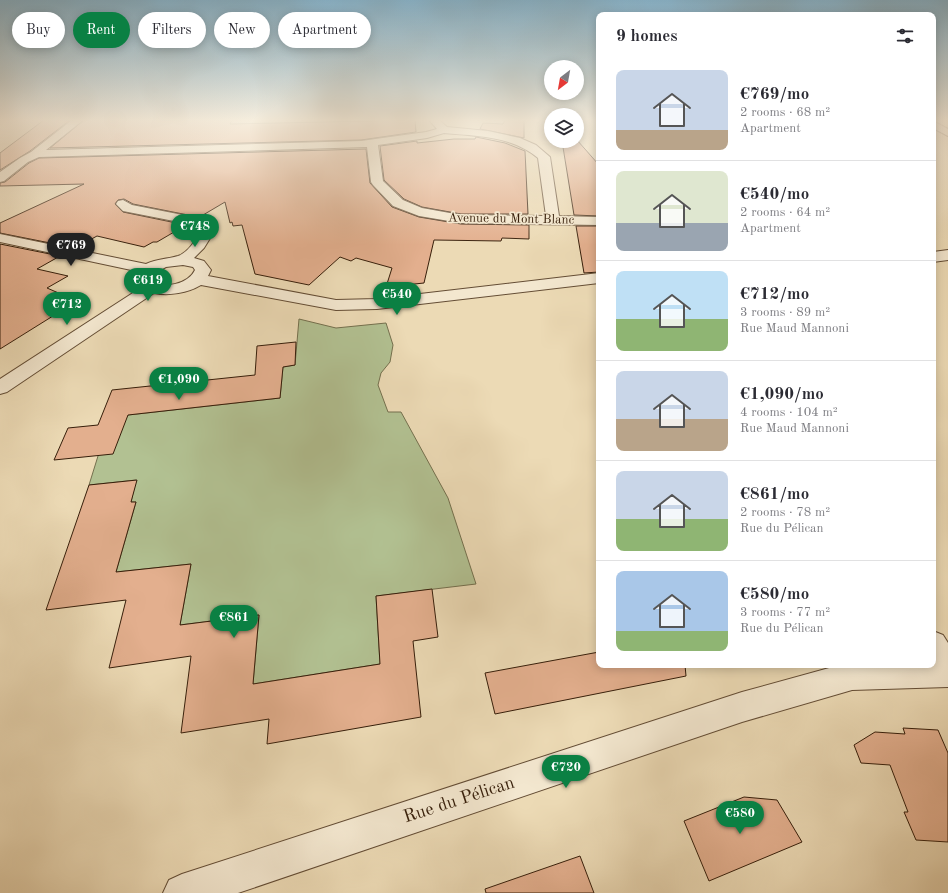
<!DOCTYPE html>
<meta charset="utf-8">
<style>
body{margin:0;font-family:"Old Standard TT",serif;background:#f7f7f7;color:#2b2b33;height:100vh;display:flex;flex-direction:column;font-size:15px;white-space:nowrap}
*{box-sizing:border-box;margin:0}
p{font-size:13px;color:#7c7c81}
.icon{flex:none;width:22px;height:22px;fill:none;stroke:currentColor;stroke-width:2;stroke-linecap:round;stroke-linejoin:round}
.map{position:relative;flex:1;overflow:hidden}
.panel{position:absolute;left:596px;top:12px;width:340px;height:656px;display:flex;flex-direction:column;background:#fff;border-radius:8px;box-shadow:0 2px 10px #0003}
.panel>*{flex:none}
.hud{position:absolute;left:12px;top:12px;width:380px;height:36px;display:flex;gap:8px}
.needle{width:26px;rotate:211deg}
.controls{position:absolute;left:544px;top:60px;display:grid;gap:8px}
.controls a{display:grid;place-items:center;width:40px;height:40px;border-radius:50%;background:#fff;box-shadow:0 2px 10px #0003;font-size:20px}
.price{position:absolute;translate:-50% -34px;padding:0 9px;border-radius:14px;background:#0b8043;color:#fff;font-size:13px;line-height:26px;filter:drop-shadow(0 1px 2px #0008)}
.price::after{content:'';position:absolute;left:50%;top:24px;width:12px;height:9px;margin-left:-6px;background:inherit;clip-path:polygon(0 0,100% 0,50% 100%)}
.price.on{background:#222;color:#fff}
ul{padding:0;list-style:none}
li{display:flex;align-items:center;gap:12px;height:100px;padding:0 20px}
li+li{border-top:1px solid #e1e1e2}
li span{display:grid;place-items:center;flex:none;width:112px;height:80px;border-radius:8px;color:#555}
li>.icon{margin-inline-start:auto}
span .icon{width:48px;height:48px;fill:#fffc;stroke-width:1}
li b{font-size:17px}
h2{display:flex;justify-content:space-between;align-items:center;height:48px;padding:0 20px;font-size:17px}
.tag{padding:0 14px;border-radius:18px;background:#fff;box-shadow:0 2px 10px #0003;font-size:14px;line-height:36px}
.tag.on{background:#0b8043;color:#fff}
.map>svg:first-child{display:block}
.green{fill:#b2c192;stroke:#74704e}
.building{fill:#e3af8e;stroke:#361e0a}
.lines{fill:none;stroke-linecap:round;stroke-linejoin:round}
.minor-casing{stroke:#644d35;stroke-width:2}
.minor{fill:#f3e7cf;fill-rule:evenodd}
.labels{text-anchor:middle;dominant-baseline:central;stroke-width:3.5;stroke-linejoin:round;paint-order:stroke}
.far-street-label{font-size:13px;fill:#361e0a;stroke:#f3e7cf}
.near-street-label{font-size:18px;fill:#361e0a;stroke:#f3e7cf}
</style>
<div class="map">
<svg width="948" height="893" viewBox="0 0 948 893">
<rect width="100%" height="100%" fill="#ecdab5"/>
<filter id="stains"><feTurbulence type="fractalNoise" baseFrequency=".005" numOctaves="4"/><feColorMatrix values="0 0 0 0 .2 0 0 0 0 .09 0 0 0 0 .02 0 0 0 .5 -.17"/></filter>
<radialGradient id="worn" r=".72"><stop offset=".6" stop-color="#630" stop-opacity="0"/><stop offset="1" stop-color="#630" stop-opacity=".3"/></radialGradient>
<path class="green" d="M 299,319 L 336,328 L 386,323 L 393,345 L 390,362 L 381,373 L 378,385 L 388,412 L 401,412 L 448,498 L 476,584 L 376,596 L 380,664 L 253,684 L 259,615 L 180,625 L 191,564 L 116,572 L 136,502 L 131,502 L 136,480 L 89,485 L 98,456 L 128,415 L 280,398 L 283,367 L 295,365 Z"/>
<path class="building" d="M 44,120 L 70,120 L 30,151 L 0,170 L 0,153 Z
M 84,120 L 232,120 L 230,124 L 415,120 L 416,132 L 361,140 L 50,148 Z
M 505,120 L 524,120 L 524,138 L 480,129 L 483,123 L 503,124 Z
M 476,137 L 505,143 L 525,151 L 528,214 L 461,214 L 422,207 L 404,199 L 384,180 L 380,146 L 417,141 L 417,143 L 454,139 L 475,139 Z
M 577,140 L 599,165 L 599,216 L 574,215 L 562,141 L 577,141 Z
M 366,149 L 370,183 L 392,207 L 419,217 L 461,224 L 529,225 L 529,239 L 502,238 L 501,241 L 434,240 L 424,283 L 386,287 L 392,268 L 356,258 L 351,261 L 340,257 L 309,285 L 255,274 L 242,225 L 233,226 L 232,222 L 230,223 L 225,202 L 198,218 L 188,215 L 133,204 L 124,199 L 118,200 L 115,204 L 123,212 L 186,225 L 157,242 L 153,242 L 144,247 L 97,236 L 75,248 L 0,233 L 0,223 L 84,184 L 0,186 L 0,183 L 5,182 L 29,163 L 39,158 Z
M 576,226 L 599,226 L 599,272 L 584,273 Z
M 0,244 L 60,256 L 37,269 L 68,276 L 47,288 L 77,301 L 0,349 Z
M 296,342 L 295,365 L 283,367 L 280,398 L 128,415 L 113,454 L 54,460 L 68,428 L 98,425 L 112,390 L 255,375 L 257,346 Z
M 137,480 L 131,502 L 136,502 L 116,572 L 191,564 L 180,625 L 259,615 L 253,684 L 380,664 L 376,596 L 432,589 L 438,637 L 413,641 L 421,717 L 267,744 L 269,719 L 181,733 L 191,656 L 109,668 L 126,600 L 46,610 L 89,485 Z
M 599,652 L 599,665 L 685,665 L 686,676 L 495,714 L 485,673 Z
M 903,728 L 938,730 L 948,753 L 948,842 L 916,840 L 904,812 L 908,812 L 890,765 L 861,763 L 854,745 L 875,732 L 905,734 Z
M 744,797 L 777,800 L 802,842 L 709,881 L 684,821 Z
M 580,856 L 594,893 L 486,893 L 485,889 Z"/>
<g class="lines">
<g class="minor-casing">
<path id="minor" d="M 72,120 L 83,120 L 46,150 L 361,141 L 426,132 L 437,129 L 429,120 L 439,120 L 447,127 L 488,131 L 520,138 L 536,145 L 550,157 L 559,216 L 599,217 L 599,225 L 461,223 L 419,216 L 393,206 L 373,185 L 371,182 L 367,147 L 39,157 L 28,162 L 4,181 L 0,182 L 0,172 L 20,158 L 31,152 ZM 444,133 C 477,136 512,136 538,158 L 546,216 L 461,215 L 422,208 L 403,200 L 383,181 L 378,145 L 427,138 Z
M 933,121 L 948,129 L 948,136 L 933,128 Z
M 123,200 L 132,205 L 188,216 L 208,223 L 212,235 L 204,248 L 194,258 L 204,261 L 211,270 L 208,276 L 336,300 L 377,299 L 599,273 L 599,283 L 377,309 L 336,310 L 201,285 C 188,293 169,296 154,293 L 7,392 L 0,394 L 0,379 L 139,289 L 133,283 L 133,275 L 136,271 L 0,242 L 0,234 L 146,264 C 157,259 168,259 178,256 C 187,253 200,238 197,229 L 184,223 L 123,211 L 116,204 L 118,201 ZM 183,265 L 193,267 L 195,270 C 188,285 163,289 149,281 L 149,276 L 166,267 Z
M 948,250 L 948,260 L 933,262 L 933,252 Z
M 933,631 L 943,635 L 948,643 L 948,687 L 852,690 L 742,722 L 238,893 L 163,893 L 169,880 L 182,874 L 742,692 L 840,665 L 933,665 Z"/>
</g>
<use href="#minor" class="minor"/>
</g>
<linearGradient id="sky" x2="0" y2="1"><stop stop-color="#88b7d1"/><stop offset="0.49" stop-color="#f6eede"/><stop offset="1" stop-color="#f6eede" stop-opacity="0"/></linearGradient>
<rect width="948" height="245" fill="url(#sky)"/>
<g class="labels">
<g class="far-street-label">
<text transform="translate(511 219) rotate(1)">Avenue du Mont Blanc</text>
</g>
<g class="near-street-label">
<text transform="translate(459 800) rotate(-18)">Rue du Pélican</text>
</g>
</g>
<rect width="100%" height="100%" filter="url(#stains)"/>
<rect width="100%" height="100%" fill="url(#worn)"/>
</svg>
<div class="controls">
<a><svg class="needle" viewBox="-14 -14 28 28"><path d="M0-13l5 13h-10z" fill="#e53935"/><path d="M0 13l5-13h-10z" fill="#7c7c81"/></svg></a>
<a><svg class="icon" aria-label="layers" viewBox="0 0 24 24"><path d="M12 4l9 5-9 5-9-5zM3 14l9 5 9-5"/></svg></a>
</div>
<b class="price" style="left:195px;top:248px">€748</b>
<b class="price on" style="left:71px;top:267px">€769</b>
<b class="price" style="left:148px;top:302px">€619</b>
<b class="price" style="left:397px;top:316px">€540</b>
<b class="price" style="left:67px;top:326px">€712</b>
<b class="price" style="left:179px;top:401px">€1,090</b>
<b class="price" style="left:234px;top:639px">€861</b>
<b class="price" style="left:566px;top:789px">€720</b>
<b class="price" style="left:740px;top:835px">€580</b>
<div class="hud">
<a class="tag">Buy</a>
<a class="tag on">Rent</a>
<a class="tag">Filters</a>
<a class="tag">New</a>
<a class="tag">Apartment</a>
</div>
<section class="panel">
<h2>9 homes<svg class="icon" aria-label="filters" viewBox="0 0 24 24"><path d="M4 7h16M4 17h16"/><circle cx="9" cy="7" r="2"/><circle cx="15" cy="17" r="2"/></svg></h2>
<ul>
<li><span style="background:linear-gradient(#c9d6e8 75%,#b9a48a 0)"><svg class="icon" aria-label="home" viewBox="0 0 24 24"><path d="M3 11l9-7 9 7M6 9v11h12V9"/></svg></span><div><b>€769/mo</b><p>2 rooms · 68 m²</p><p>Apartment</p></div></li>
<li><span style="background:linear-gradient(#dfe7d0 65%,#9aa5b1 0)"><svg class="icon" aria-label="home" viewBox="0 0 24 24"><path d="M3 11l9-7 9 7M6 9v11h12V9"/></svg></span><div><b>€540/mo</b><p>2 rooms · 64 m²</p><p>Apartment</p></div></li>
<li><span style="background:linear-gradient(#bfe0f5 60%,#8fb573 0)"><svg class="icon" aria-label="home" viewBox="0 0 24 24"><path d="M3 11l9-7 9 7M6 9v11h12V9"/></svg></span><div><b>€712/mo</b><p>3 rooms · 89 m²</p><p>Rue Maud Mannoni</p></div></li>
<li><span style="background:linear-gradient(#c9d6e8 60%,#b9a48a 0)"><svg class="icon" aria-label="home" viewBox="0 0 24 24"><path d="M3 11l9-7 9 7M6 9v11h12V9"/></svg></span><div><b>€1,090/mo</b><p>4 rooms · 104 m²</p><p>Rue Maud Mannoni</p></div></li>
<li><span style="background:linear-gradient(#c9d6e8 60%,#8fb573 0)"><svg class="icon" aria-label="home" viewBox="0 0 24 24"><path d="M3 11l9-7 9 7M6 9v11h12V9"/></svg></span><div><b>€861/mo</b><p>2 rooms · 78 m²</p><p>Rue du Pélican</p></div></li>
<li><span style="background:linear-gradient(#a9c7e8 75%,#8fb573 0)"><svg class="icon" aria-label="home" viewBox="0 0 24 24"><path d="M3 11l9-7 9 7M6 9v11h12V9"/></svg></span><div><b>€580/mo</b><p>3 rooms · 77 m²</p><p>Rue du Pélican</p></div></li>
</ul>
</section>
</div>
